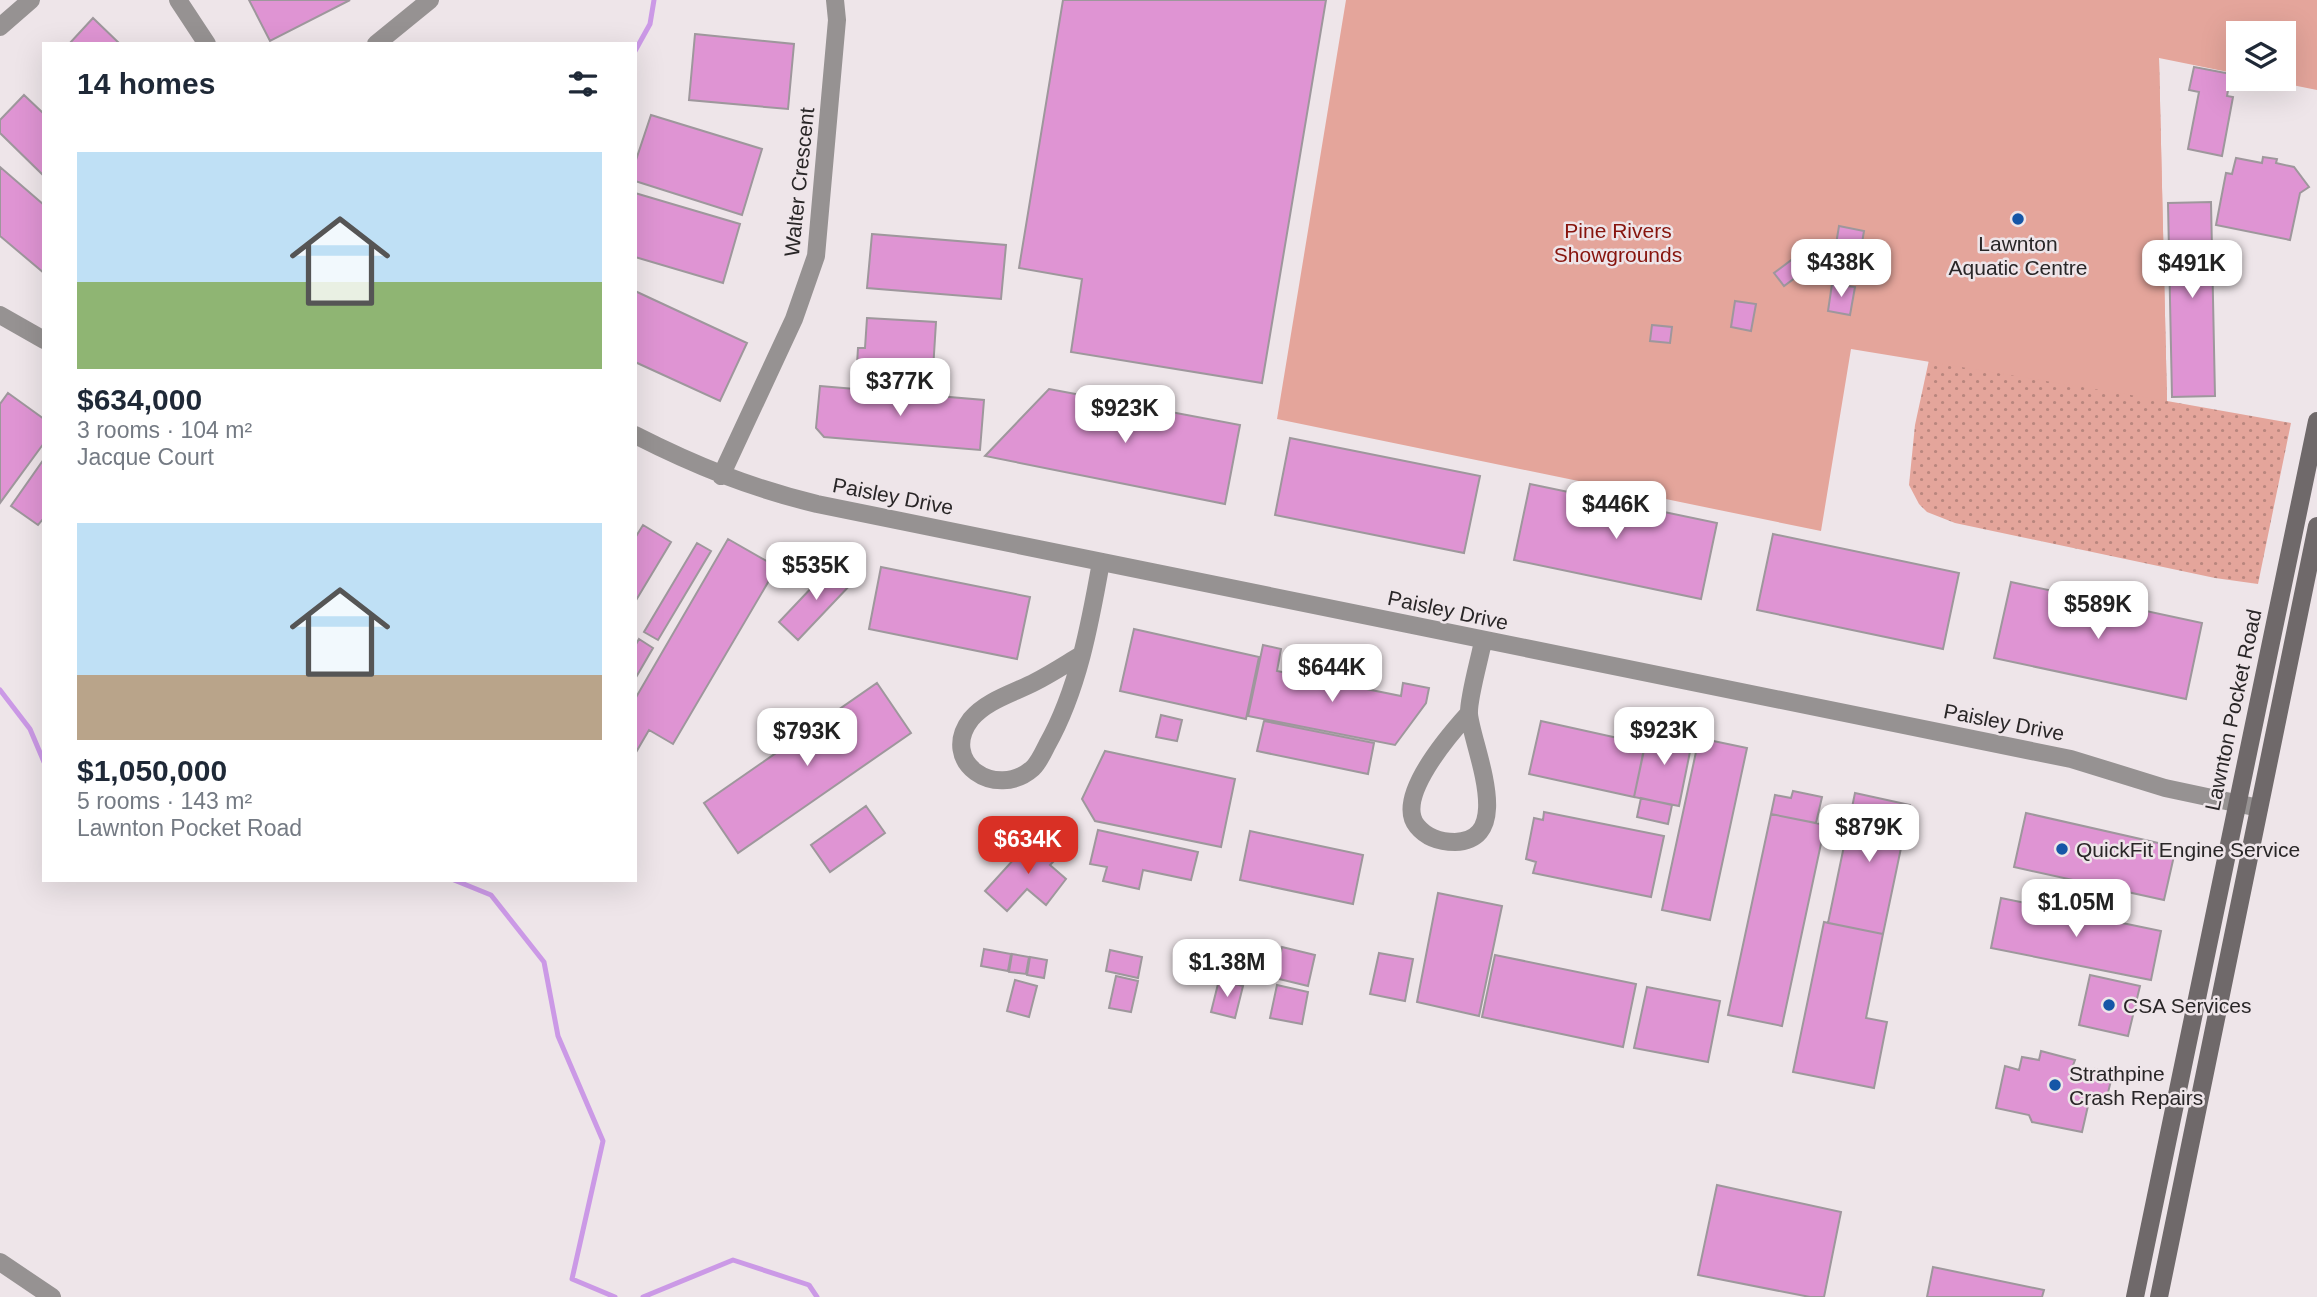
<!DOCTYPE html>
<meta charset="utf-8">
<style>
body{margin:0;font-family:Helvetica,sans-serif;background:#f6f6f7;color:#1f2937;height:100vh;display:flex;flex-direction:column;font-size:26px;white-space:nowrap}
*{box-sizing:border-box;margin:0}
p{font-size:23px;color:#747a83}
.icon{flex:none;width:38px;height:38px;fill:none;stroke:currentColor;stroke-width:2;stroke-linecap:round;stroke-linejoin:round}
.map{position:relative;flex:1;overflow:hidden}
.sheet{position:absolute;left:42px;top:42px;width:595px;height:840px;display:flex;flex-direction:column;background:#fff;border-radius:0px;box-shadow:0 7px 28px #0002}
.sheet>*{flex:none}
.tools{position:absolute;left:2226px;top:21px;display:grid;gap:14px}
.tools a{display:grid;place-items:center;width:70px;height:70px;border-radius:0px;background:#fff;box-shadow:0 7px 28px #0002;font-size:35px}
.price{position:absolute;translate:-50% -60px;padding:0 16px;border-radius:14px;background:#fff;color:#222;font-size:23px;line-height:46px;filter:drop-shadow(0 2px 4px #0008)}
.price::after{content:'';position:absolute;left:50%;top:42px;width:21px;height:16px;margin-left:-10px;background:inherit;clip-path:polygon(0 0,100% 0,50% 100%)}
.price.on{background:#d93025;color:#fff}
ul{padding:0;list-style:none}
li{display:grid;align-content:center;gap:14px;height:371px;padding:0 35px}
li span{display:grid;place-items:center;height:217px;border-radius:0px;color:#555}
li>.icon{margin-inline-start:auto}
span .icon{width:126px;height:126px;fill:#fffc;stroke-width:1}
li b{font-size:30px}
h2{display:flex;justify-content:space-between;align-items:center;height:84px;padding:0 35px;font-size:30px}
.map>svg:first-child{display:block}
.grass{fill:url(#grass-dots)}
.park{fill:#e4a59b}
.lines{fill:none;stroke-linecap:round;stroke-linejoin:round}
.stream{stroke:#cb99e6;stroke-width:5}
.building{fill:#df94d3;stroke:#9e979c;stroke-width:2}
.minor{stroke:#969292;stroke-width:18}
.secondary{stroke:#6f696a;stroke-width:18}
.poi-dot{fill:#1556a7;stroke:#eee5e9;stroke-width:2.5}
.labels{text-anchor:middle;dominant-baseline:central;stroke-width:5;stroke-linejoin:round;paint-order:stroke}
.street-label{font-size:21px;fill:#292627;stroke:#eee5e9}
.park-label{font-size:21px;fill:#87140d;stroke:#eee5e9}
.poi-label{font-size:21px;fill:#292627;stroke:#eee5e9;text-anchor:start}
</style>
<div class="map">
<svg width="2317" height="1297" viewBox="0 0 2317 1297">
<defs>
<pattern id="grass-dots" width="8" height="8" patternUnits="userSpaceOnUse" patternTransform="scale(1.75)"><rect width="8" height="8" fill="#e4a59b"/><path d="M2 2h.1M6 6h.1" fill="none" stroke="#b9867e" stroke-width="1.8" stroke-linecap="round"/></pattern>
</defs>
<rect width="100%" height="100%" fill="#eee5e9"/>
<path class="grass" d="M 2161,0 L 2159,58 L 2167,401 L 2291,423 L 2258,584 L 2215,578 L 1955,523 L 1927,512 L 1919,504 L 1909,485 L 1915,425 L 1938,318 Z"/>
<path class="park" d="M 1346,0 L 2317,0 L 2317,90 L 2263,79 L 2284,79 L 2284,33 L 2238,33 L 2238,74 L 2159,58 L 2167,401 L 1851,349 L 1821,531 L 1277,419 Z"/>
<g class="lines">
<path class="stream" d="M 635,51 L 650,24 L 654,0
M 0,690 L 30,729 L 44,762
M 454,880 L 491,895 L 544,962 L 558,1036 L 603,1141 L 572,1279 L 615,1297
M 643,1297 L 733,1260 L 809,1285 L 817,1297"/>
</g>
<path class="building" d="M 249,0 L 350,0 L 270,41 Z
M 1063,0 L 1326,0 L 1262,383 L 1071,352 L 1082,279 L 1019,268 Z
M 93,18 L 120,44 L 69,44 Z
M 695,34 L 794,44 L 788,109 L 689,100 Z
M 2194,67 L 2231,74 L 2227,96 L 2233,97 L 2222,156 L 2188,149 L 2199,92 L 2189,90 Z
M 24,95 L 44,114 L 44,176 L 0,133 L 0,120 Z
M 651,115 L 762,149 L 742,215 L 635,181 L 635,163 Z
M 2263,157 L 2277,159 L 2276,163 L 2294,167 L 2309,187 L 2300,193 L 2290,240 L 2216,225 L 2226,173 L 2232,174 L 2236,158 L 2262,163 Z
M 0,167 L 44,205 L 44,273 L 0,236 Z
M 635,193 L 740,224 L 723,283 L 635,257 Z
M 2211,202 L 2215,396 L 2172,397 L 2168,203 Z
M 1839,226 L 1864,231 L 1856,279 L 1831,275 Z
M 872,234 L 1006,245 L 1001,299 L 867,288 Z
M 1794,258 L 1803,272 L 1784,286 L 1774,273 Z
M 1832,284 L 1855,287 L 1850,315 L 1828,311 Z
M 635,291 L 747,343 L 720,401 L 635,362 Z
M 1735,301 L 1756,304 L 1751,331 L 1731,327 Z
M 867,318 L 936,322 L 932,386 L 856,381 L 858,348 L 865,348 Z
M 1652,325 L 1672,327 L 1670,343 L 1650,341 Z
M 820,386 L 984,400 L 980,450 L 824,437 L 816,428 Z
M 1049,389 L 1240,425 L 1225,504 L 985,456 Z
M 8,393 L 44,419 L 44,443 L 0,503 L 0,404 Z
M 1290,438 L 1480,476 L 1464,553 L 1275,515 Z
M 44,459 L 44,518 L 38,525 L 11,506 Z
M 1530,484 L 1717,523 L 1701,599 L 1514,560 Z
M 643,525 L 671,542 L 635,602 L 635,538 Z
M 1773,534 L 1959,573 L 1943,649 L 1757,610 Z
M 728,539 L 777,567 L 673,744 L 649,730 L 635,754 L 635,699 Z
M 697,543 L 711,551 L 658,640 L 644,632 Z
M 834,564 L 853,582 L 798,640 L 779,622 Z
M 881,567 L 1030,597 L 1017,659 L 869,629 Z
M 2011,582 L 2202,623 L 2186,699 L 1994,658 Z
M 1134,629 L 1259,657 L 1246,719 L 1120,691 Z
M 639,639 L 653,648 L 635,679 L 635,646 Z
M 1263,645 L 1281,649 L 1277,671 L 1401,696 L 1403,683 L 1429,688 L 1426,703 L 1395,745 L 1248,716 Z
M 877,683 L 911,733 L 738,853 L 704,803 Z
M 1161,715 L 1182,720 L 1177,741 L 1156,737 Z
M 1264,721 L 1374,743 L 1368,774 L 1257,751 Z
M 1541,721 L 1645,744 L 1634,797 L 1529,774 Z
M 1649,727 L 1693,737 L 1679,806 L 1634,797 Z
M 1699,738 L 1747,748 L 1710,920 L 1662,910 Z
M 1105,751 L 1235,779 L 1221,847 L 1095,821 L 1082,799 Z
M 1793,791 L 1822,797 L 1816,823 L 1771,814 L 1775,795 L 1791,798 Z
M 1855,793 L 1910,805 L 1883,934 L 1828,923 Z
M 1641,798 L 1672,805 L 1668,824 L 1637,817 Z
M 866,806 L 885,833 L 830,872 L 811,845 Z
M 1544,812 L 1664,836 L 1651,897 L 1533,873 L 1536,862 L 1526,859 L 1534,818 L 1543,820 Z
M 2026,813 L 2176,847 L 2164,900 L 2014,867 Z
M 1771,814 L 1825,825 L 1782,1026 L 1728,1015 Z
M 1098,830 L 1198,852 L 1191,880 L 1143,870 L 1139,889 L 1103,881 L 1107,867 L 1090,864 Z
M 1250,831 L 1363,855 L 1353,904 L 1240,880 Z
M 1036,835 L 1059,856 L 1050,865 L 1066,879 L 1046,905 L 1027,889 L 1007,911 L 985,891 Z
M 1438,893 L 1502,906 L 1479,1016 L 1417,1002 Z
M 2001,898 L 2161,931 L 2151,980 L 1991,948 Z
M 1824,922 L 1883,934 L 1866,1018 L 1887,1022 L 1874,1088 L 1793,1072 Z
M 1282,947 L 1315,955 L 1308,986 L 1275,978 Z
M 984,949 L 1011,954 L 1008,971 L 981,966 Z
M 1110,950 L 1142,957 L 1138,978 L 1106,971 Z
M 1379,953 L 1413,959 L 1405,1001 L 1370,994 Z
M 1012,954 L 1029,957 L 1026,974 L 1009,972 Z
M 1495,955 L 1636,984 L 1623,1047 L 1482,1017 Z
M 1030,957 L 1047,960 L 1044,978 L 1027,975 Z
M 2090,975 L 2140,986 L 2128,1036 L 2079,1025 Z
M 1116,976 L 1138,981 L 1131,1012 L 1109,1008 Z
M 1015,980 L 1037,986 L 1029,1017 L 1007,1011 Z
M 1219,980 L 1243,986 L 1235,1018 L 1211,1012 Z
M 1277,985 L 1308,992 L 1302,1024 L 1270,1018 Z
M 1647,987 L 1720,1001 L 1708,1062 L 1634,1048 Z
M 2041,1051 L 2075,1060 L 2072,1068 L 2094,1073 L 2095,1069 L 2113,1072 L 2106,1101 L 2090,1097 L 2082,1132 L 2032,1122 L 2029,1115 L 1996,1108 L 2005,1066 L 2019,1070 L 2022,1057 L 2039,1060 Z
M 1717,1185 L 1841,1212 L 1824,1297 L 1810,1297 L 1698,1275 Z
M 1933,1267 L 2044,1290 L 2042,1297 L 1927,1297 Z"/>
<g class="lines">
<path class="minor" d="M 178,0 L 207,44
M 0,27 L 31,0
M 376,44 L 430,0
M 0,315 L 44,340
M 635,435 C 696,466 751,488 817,504 L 2071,759 L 2165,788 L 2259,808
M 721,476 L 794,319 L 816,256 L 837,20 L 835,0
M 1081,655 C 1066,664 1051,674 1035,682 C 1014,693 987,700 971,719 C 938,762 996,801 1033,768 C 1039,762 1043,753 1047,745 C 1078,690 1090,624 1101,562
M 1469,713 C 1450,734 1394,798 1417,826 C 1426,837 1440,842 1455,842 C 1516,840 1472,746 1469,714 C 1468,699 1480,658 1483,641
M 0,1262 L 52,1297"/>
<path class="secondary" d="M 2135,1297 L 2317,421
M 2159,1297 L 2317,526"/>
</g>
<g class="poi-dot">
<circle cx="2018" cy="219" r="7"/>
<circle cx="2062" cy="849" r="7"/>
<circle cx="2109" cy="1005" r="7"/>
<circle cx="2055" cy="1085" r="7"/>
</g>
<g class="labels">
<g class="street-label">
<text transform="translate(799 182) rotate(-84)">Walter Crescent</text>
<text transform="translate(893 496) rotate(11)">Paisley Drive</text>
<text transform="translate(1448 610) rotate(12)">Paisley Drive</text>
<text transform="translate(2233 710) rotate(-78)">Lawnton Pocket Road</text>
<text transform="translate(2004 722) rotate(11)">Paisley Drive</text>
</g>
<g class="park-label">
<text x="1618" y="230">Pine Rivers<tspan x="1618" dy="24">Showgrounds</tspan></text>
</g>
<g class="poi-label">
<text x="2018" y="243" text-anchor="middle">Lawnton<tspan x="2018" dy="24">Aquatic Centre</tspan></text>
<text x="2076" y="849">QuickFit Engine Service</text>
<text x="2123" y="1005">CSA Services</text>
<text x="2069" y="1073">Strathpine<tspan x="2069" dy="24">Crash Repairs</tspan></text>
</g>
</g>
</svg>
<div class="tools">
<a><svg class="icon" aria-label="layers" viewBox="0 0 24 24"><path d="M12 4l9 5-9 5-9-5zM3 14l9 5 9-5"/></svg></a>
</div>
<b class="price" style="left:1841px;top:299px">$438K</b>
<b class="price" style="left:2192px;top:300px">$491K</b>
<b class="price" style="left:900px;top:418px">$377K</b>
<b class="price" style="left:1125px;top:445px">$923K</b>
<b class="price" style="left:1616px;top:541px">$446K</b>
<b class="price" style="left:816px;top:602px">$535K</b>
<b class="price" style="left:2098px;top:641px">$589K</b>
<b class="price" style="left:1332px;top:704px">$644K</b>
<b class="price" style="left:1664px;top:767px">$923K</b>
<b class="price" style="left:807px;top:768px">$793K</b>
<b class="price" style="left:1869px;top:864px">$879K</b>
<b class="price on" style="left:1028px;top:876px">$634K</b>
<b class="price" style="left:2076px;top:939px">$1.05M</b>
<b class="price" style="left:1227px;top:999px">$1.38M</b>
<section class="sheet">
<h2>14 homes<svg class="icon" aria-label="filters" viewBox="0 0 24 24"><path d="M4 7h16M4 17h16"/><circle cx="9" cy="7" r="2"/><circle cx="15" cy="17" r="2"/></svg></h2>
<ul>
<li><span style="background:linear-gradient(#bfe0f5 60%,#8fb573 0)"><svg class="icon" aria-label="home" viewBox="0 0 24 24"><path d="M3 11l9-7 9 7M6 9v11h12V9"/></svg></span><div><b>$634,000</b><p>3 rooms · 104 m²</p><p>Jacque Court</p></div></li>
<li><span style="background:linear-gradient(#bfe0f5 70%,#b9a48a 0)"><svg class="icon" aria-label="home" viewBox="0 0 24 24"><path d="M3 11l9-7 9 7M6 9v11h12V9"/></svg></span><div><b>$1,050,000</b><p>5 rooms · 143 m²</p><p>Lawnton Pocket Road</p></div></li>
</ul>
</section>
</div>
